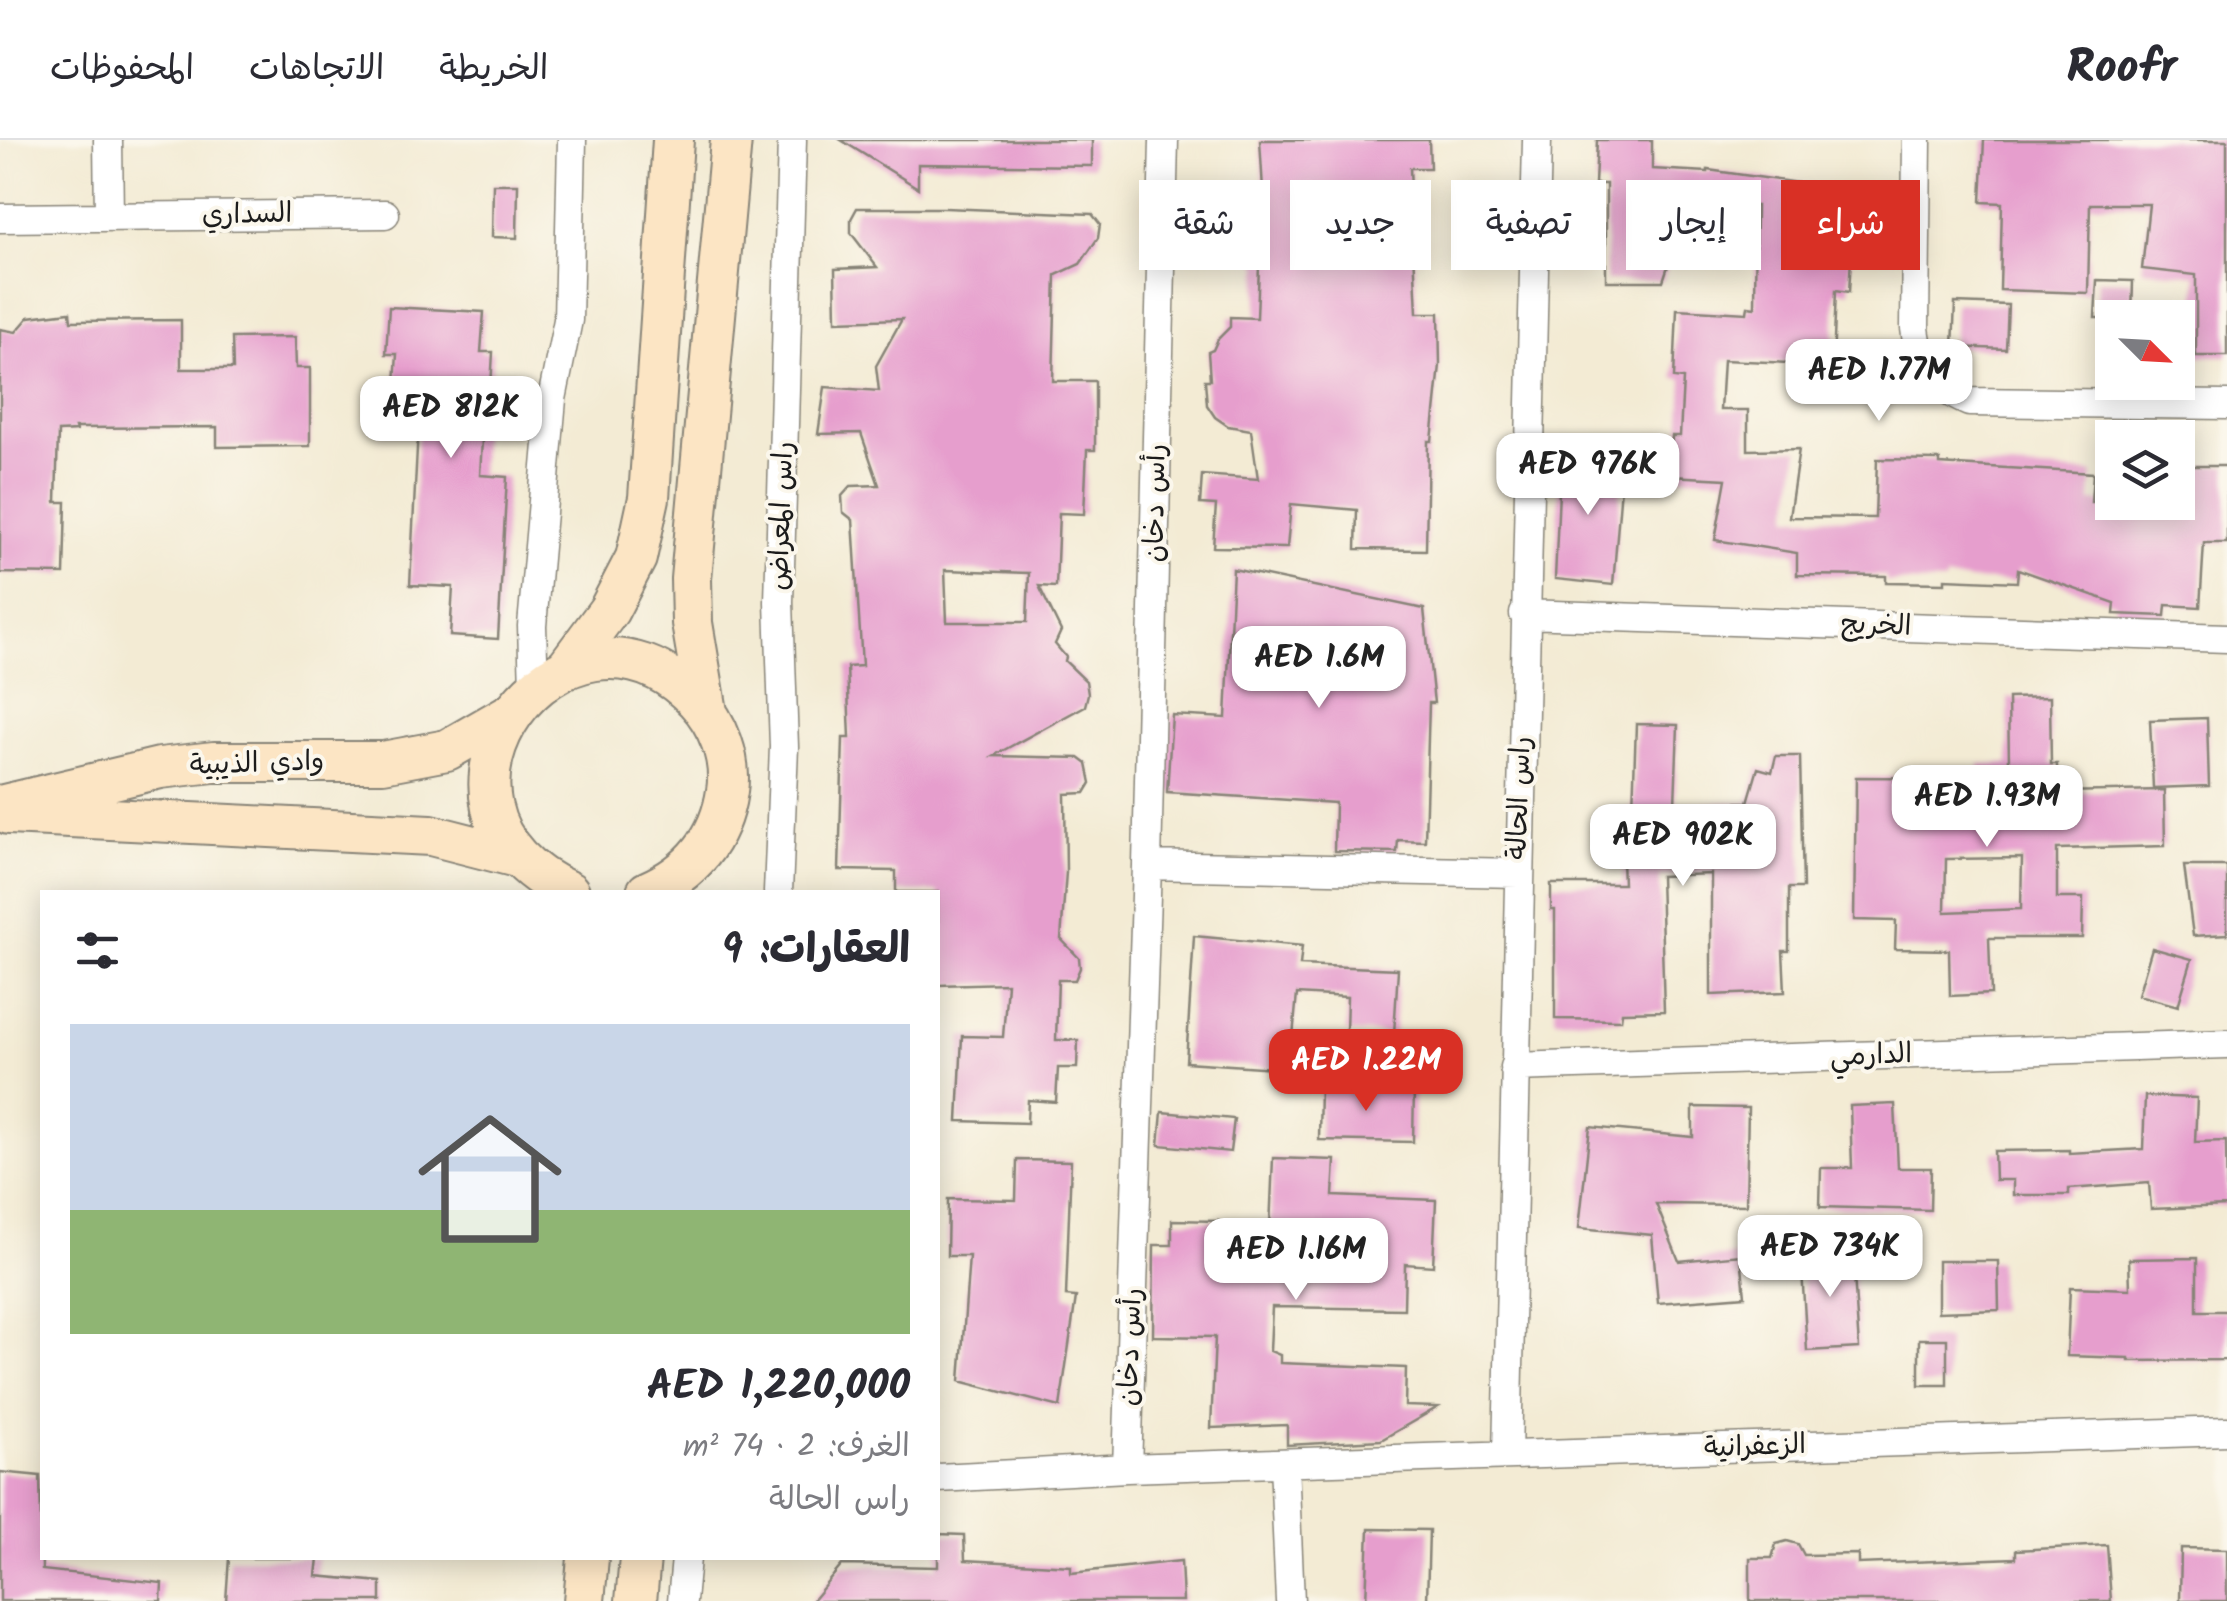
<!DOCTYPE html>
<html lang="ar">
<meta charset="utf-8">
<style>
body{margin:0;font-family:Kalam,"Playpen Sans Arabic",sans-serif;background:#f2f2f3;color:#2b2b33;direction:rtl;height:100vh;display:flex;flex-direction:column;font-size:38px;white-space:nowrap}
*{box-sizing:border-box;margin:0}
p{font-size:32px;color:#7c7c81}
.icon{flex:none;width:55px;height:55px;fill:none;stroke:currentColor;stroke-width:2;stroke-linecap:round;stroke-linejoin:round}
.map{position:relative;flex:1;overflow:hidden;direction:ltr}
.drawer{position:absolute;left:40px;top:750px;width:900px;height:670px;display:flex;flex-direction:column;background:#fff;border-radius:0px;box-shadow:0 5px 25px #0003;direction:rtl}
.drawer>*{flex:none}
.banner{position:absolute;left:970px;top:40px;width:950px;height:90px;direction:rtl;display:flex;gap:20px}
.needle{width:65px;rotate:114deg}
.buttons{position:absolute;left:2095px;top:160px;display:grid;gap:20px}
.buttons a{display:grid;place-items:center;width:100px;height:100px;border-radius:0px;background:#fff;box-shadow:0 5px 25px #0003;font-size:50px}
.price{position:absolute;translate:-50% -85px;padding:0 22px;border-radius:20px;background:#fff;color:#222;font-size:32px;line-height:65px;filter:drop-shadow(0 2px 5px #0008)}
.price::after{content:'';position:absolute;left:50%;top:60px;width:30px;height:22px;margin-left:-15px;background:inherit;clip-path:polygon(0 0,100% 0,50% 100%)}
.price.on{background:#d93025;color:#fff}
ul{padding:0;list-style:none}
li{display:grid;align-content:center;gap:20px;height:530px;padding:0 30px}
li span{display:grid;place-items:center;height:310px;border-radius:0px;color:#555}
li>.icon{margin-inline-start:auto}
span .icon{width:180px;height:180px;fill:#fffc;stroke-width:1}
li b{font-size:42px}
h2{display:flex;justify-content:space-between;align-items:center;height:120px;padding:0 30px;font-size:42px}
.tag{padding:0 35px;border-radius:0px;background:#fff;box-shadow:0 5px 25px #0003;font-size:35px;line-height:90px}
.tag.on{background:#d93025;color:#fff}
header{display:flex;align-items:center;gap:60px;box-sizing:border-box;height:140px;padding:0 50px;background:#fff;border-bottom:2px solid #e1e1e2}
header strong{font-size:48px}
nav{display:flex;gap:55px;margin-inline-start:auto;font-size:35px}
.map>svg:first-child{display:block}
.building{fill:#e69ecd;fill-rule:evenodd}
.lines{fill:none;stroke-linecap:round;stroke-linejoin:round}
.street-casing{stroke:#888478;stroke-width:31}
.secondary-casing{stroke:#888478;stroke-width:44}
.street{stroke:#fff;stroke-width:28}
.secondary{stroke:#fce5c4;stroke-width:40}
.labels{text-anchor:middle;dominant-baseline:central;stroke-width:8;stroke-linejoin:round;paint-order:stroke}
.street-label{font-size:28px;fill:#1c1c1c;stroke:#fbf7ec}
</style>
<header>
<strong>Roofr</strong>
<nav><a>الخريطة</a><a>الاتجاهات</a><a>المحفوظات</a></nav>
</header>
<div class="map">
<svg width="2227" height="1461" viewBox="0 0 2227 1461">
<rect width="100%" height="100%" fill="#fbf7ec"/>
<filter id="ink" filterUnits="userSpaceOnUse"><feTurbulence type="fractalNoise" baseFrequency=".01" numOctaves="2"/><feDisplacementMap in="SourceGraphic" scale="20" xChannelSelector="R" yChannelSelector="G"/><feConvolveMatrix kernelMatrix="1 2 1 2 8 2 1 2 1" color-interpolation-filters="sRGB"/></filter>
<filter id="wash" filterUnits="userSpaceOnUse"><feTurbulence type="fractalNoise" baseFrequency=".0048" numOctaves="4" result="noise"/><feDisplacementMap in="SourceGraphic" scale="40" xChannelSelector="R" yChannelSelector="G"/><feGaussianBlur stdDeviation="2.25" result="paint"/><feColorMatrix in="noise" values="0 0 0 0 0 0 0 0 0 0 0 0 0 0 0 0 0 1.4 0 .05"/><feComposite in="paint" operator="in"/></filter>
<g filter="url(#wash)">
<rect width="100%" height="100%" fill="#f3ebd4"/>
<g id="blocks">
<path class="building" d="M 841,0 L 1092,0 L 1092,26 L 918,24 L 918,48 Z
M 1260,0 L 1429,0 L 1430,28 L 1410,28 L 1417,173 L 1439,173 L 1440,225 L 1432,301 L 1428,301 L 1426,410 L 1356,409 L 1357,370 L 1291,364 L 1287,408 L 1213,407 L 1216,365 L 1200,364 L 1202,335 L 1258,339 L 1251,290 L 1228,286 L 1215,277 L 1207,265 L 1205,240 L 1210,240 L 1208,212 L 1213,210 L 1218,199 L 1230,187 L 1230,177 L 1257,178 L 1259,125 L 1206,85 L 1203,75 L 1207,63 L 1218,50 L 1263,50 Z
M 1597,0 L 1652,0 L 1652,29 L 1708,32 L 1708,30 L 1855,51 L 1849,152 L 1836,150 L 1833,225 L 1723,220 L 1720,270 L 1748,270 L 1748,310 L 1799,309 L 1789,377 L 1875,378 L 1877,319 L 1940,320 L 1940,324 L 2093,333 L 2091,362 L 2178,362 L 2178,326 L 2227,326 L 2227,403 L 2204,403 L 2200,467 L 2166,465 L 2165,476 L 2114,474 L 2115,463 L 2018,429 L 2017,442 L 1945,439 L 1945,443 L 1886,442 L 1886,436 L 1797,435 L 1797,413 L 1715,400 L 1726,339 L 1670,336 L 1672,296 L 1680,296 L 1683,239 L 1674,238 L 1677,169 L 1747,173 L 1748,166 L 1755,167 L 1756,66 L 1669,63 L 1668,126 L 1663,141 L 1606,141 L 1606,44 L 1595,44 Z
M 1984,0 L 2227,0 L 2227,216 L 2196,216 L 2196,135 L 2142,129 L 2149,64 L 2090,64 L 2088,153 L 2000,150 L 2002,63 L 1981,62 Z
M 493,44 L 518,44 L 517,98 L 492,97 Z
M 857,68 L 945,68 L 1092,74 L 1100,84 L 1098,98 L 1080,124 L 1056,135 L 1053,241 L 1095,241 L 1095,310 L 1087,310 L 1084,374 L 1059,373 L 1056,447 L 1039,446 L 1061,491 L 1055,504 L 1066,517 L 1065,521 L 1086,541 L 1088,554 L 1085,566 L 993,616 L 1079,618 L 1087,624 L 1091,643 L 1085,653 L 1065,654 L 1066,732 L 1061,799 L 1079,818 L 1080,828 L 1075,840 L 1058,840 L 1056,900 L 1078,900 L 1077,928 L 1058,928 L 1056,962 L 1028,960 L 1027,983 L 958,981 L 962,896 L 1003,897 L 1007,843 L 938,845 L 938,752 L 896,752 L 896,731 L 839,730 L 843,598 L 850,598 L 847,527 L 862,526 L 853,380 L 843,372 L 842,356 L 851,346 L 879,345 L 861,293 L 818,294 L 825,247 L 879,251 L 876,226 L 902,179 L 836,181 L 835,129 L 877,127 L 851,93 L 851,79 ZM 945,430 L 1029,433 L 1027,482 L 947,482 Z
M 2097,140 L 2133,141 L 2132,178 L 2095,178 Z
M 1955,163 L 2008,165 L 2006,209 L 1953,207 Z
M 389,167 L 484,172 L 481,212 L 493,212 L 491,247 L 485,247 L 480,335 L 507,337 L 498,499 L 450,496 L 453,447 L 410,445 L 418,288 L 392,287 L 397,214 L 386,214 Z
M 70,172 L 71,181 L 181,180 L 181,229 L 233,229 L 232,198 L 295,197 L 296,228 L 310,228 L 310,306 L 217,307 L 217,287 L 75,288 L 76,291 L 58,292 L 56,362 L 66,362 L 64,434 L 0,433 L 0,189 L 16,192 L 29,177 Z
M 1561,308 L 1623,322 L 1613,445 L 1555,439 Z
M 1233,429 L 1424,469 L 1434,563 L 1429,563 L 1425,701 L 1398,700 L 1397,712 L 1334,711 L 1335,663 L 1167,652 L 1172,575 L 1226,578 Z
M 2050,557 L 2051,624 L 2057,624 L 2057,652 L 2164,650 L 2165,706 L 2057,709 L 2057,758 L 2083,758 L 2082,798 L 1989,798 L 1991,854 L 1950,856 L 1949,810 L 1895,809 L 1896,781 L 1854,780 L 1856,637 L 1980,638 L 1980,624 L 2009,624 L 2008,558 ZM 2022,718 L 2021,769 L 1945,772 L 1946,719 Z
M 2207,578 L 2209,646 L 2153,648 L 2150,580 Z
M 1636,584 L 1678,585 L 1675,664 L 1748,662 L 1758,628 L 1772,632 L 1776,616 L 1800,616 L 1803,748 L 1789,748 L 1789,811 L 1783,811 L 1785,852 L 1711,855 L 1711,734 L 1660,736 L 1664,871 L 1622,872 L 1621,880 L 1555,879 L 1555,770 L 1551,770 L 1551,744 L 1623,744 L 1620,669 L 1633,668 Z
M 2184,726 L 2227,726 L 2227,794 L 2193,796 Z
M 1194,796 L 1302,806 L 1300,825 L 1398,829 L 1394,894 L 1346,892 L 1347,857 L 1297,854 L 1290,929 L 1186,922 Z
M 2152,808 L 2192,819 L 2178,866 L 2138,855 Z
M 1320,946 L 1414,948 L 1413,1002 L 1319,1000 Z
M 2145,956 L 2197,958 L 2195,1002 L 2226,1001 L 2227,1066 L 2151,1069 L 2149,1043 L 2069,1049 L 2069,1055 L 2013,1055 L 2013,1040 L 1995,1040 L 1994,1011 L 2069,1010 L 2069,1013 L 2143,1009 Z
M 1895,964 L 1898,1028 L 1931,1028 L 1930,1070 L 1820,1067 L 1821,1028 L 1852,1028 L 1850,966 Z
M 1693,967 L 1748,968 L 1746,1065 L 1656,1064 L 1679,1121 L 1741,1115 L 1745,1156 L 1658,1163 L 1652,1095 L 1579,1088 L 1590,987 L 1693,997 Z
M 1162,972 L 1234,979 L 1230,1012 L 1159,1005 Z
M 1273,1018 L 1335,1020 L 1333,1056 L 1436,1060 L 1433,1126 L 1405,1124 L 1404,1169 L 1272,1167 L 1270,1211 L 1280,1215 L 1280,1223 L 1406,1228 L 1405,1266 L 1438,1267 L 1381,1300 L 1287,1305 L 1287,1285 L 1211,1288 L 1215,1197 L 1153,1196 L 1154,1105 L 1172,1105 L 1172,1080 L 1219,1081 L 1219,1087 L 1270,1088 Z
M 1017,1020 L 1071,1021 L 1066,1156 L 1076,1157 L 1060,1267 L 960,1241 L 969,1116 L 947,1116 L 948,1059 L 1016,1060 Z
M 1852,1105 L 1859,1208 L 1807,1211 L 1801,1114 Z
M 2197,1118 L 2197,1171 L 2227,1171 L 2227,1220 L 2129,1221 L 2129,1218 L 2067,1216 L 2070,1147 L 2130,1149 L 2129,1119 Z
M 1938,1121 L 1998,1121 L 1999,1170 L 1938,1172 Z
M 1919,1199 L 1947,1199 L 1947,1245 L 1919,1245 Z
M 0,1332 L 40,1336 L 42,1430 L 162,1443 L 161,1461 L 0,1461 Z
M 1369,1389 L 1429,1390 L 1427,1461 L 1366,1461 Z
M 938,1394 L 964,1395 L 965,1420 L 1071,1426 L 1071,1433 L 1181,1421 L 1183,1461 L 812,1461 L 842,1425 L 938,1427 Z
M 1787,1401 L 1798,1404 L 1804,1415 L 1858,1414 L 1858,1424 L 2016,1418 L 2016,1410 L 2107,1405 L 2111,1461 L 1750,1461 L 1750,1418 L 1772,1418 L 1776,1404 Z
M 2181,1408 L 2227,1409 L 2227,1461 L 2180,1461 Z
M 229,1418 L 318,1418 L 316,1436 L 381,1442 L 381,1461 L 226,1461 Z"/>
</g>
</g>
<g filter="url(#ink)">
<use href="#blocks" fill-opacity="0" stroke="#888478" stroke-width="2.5"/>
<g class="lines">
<g class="street-casing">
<path id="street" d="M 108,0 L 109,77
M 1917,0 L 1915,188 C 1920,228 1930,245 1969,262 L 2227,265
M 0,78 L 385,74
M 1524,474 L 2227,498
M 534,547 L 532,486 L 552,259 L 568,180 L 572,0
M 1147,725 L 1518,733
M 778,752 L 784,607 L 779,462 L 792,0
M 1514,927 L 2227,904
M 1507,1315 L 1537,0
M 1284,1323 L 1290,1461
M 1127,1328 L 1147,725 L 1164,0
M 938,1338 L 1127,1328 L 2227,1291
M 682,1461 L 686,1418"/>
</g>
<g class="secondary-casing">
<path id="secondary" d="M 566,528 L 609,470 L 636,418 L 649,358 L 673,0
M 707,572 L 692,483 L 691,439 L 731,0
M 0,666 L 160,628 L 214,622 L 383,622 L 447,610 L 508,575
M 9,674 L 431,695 L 517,717
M 569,752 C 382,666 566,423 696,560 C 718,583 732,619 727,651 C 720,700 691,733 647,752
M 584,1461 L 588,1418
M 636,1461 L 640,1418"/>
</g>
<use href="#street" class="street"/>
<use href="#secondary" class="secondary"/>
</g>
</g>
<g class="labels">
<g class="street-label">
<text transform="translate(247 75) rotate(-1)">السداري</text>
<text transform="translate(1156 363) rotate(-89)">رأس دخان</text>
<text transform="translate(782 376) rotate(-88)">راس المعراض</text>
<text transform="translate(1876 486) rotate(2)">الخريج</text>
<text transform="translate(257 624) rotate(-2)">وادي الذيبية</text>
<text transform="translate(1520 658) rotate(-88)">راس الحالة</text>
<text transform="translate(1871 916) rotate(-2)">الدارمي</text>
<text transform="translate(1131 1207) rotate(-88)">رأس دخان</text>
<text transform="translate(1755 1307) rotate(-2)">الزعفرانية</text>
</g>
</g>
</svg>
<div class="buttons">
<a><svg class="needle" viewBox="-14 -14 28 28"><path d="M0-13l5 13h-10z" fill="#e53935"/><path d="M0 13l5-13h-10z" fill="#7c7c81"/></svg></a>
<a><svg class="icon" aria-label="layers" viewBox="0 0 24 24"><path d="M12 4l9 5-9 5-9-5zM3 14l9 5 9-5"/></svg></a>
</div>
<b class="price" style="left:1879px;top:284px">AED 1.77M</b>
<b class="price" style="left:451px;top:321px">AED 812K</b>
<b class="price" style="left:1588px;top:378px">AED 976K</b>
<b class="price" style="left:1319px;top:571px">AED 1.6M</b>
<b class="price" style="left:1987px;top:710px">AED 1.93M</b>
<b class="price" style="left:1683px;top:749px">AED 902K</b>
<b class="price on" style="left:1366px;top:974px">AED 1.22M</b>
<b class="price" style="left:1830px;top:1160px">AED 734K</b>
<b class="price" style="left:1296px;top:1163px">AED 1.16M</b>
<div class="banner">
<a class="tag on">شراء</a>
<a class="tag">إيجار</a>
<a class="tag">تصفية</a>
<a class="tag">جديد</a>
<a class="tag">شقة</a>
</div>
<section class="drawer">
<h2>العقارات: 9<svg class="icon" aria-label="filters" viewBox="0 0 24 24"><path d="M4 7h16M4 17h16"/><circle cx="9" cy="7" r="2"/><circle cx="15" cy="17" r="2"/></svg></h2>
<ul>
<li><span style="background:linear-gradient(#c9d6e8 60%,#8fb573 0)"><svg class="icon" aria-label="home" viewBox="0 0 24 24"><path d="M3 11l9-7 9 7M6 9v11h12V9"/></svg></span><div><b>AED 1,220,000</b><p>الغرف: 2 · 74 m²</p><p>راس الحالة</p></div></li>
</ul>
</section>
</div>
